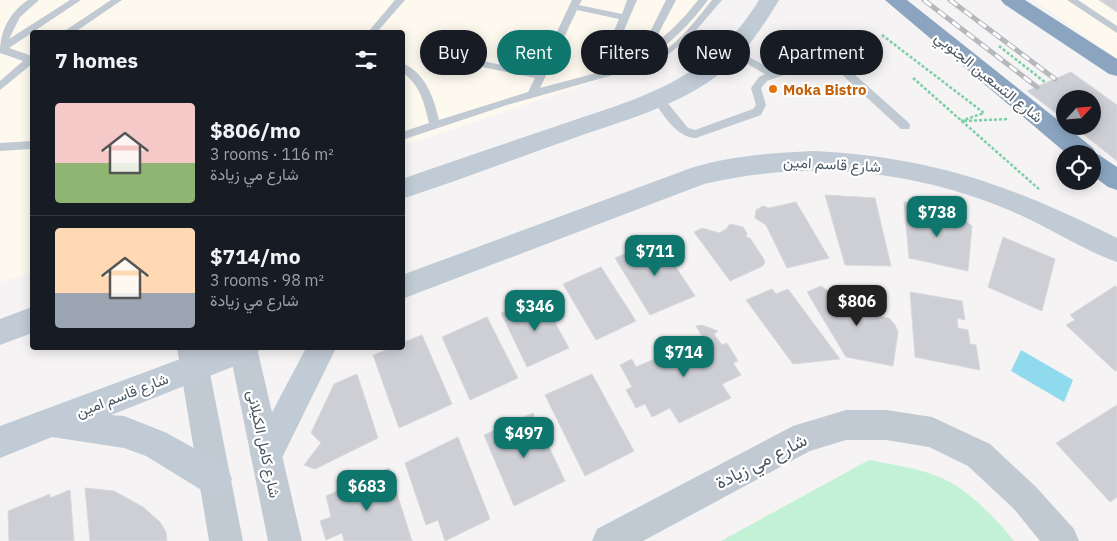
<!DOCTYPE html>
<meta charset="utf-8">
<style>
body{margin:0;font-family:"IBM Plex Sans",Vazirmatn,sans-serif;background:#20242c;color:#f1f3f6;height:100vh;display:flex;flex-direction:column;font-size:19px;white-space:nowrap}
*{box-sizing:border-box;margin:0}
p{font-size:16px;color:#9ea1a6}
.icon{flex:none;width:28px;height:28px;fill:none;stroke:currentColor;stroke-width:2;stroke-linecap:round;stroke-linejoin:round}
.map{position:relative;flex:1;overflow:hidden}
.side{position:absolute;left:30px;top:30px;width:375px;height:320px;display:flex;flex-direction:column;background:#171b24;border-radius:5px;box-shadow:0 2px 12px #0003}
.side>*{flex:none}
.top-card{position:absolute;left:420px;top:30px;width:475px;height:45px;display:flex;gap:10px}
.needle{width:32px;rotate:64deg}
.tools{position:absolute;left:1056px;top:90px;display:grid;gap:10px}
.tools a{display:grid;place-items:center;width:45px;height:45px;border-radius:50%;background:#171b24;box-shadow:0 2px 12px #0003;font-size:25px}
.price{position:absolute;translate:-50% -42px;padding:0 11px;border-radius:10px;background:#0f766e;color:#fff;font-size:16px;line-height:32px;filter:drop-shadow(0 1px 2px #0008)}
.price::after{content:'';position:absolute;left:50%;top:30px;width:15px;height:11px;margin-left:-8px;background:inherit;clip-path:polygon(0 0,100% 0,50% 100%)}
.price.active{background:#222;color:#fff}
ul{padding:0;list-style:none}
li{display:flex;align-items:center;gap:15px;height:125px;padding:0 25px}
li+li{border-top:1px solid #363941}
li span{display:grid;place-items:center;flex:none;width:140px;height:100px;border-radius:5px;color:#555}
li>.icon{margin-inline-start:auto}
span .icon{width:60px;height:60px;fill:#fffc;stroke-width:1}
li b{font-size:21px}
h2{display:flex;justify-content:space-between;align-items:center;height:60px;padding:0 25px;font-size:21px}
.tag{padding:0 18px;border-radius:22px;background:#171b24;box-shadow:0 2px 12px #0003;font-size:18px;line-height:45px}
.tag.active{background:#0f766e;color:#fff}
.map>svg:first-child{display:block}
.commercial{fill:#fdf9ef}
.green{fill:#c3f1d5}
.water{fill:#90daee}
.building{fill:#cdcfd5;stroke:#d7d9de}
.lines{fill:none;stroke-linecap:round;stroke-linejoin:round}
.path{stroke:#7ad0a6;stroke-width:2.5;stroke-dasharray:3 2;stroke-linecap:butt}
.lane{fill:#c1cad2;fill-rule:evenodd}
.street{fill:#c1cad2;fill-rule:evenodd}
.secondary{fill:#c1cbd6;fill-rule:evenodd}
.highway{fill:#8ba5c1;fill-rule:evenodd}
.rail-casing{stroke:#b5b8bd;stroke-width:5}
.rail{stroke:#fff;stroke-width:3;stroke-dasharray:9;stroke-linecap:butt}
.food-dot{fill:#e8710a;stroke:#fff;stroke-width:2}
.labels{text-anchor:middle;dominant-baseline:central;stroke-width:4.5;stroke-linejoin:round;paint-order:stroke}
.street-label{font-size:15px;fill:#4a5661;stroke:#fff}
.food-label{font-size:15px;font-weight:bold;fill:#c56008;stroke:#fff;text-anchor:start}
.near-street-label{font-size:18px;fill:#4a5661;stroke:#fff}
</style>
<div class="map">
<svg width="1117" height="541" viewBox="0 0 1117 541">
<rect width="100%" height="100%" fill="#f5f3f3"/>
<path class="commercial" d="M 0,0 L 715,0 L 661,59 L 403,146 L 402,32 L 32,32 L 32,272 L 0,282 Z
M 1035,0 L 1117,0 L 1117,59 Z"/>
<path class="green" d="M 869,460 C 896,465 931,470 955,485 C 978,500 997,520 1014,541 L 721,541 Z"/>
<path class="water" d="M 1021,350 L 1073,380 L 1064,402 L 1011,371 Z"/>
<path class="building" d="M 1099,0 L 1117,0 L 1117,12 Z
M 1071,72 L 1117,105 L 1117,161 L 1073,126 L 1092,126 L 1092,99 L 1065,99 L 1065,120 L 1027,91 Z
M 825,195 L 875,198 L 891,266 L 845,265 Z
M 796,202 L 829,258 L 787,268 L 766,225 L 755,218 L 756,210 L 763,206 L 769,208 Z
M 904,202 L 912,203 L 943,218 L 949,220 L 962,218 L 972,226 L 968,271 L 909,258 Z
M 730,224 L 743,227 L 747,233 L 746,237 L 750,238 L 765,261 L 763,266 L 730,281 L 694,232 L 702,228 L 719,233 L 726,229 Z
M 1003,237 L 1055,259 L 1042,311 L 988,287 Z
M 658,240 L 695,296 L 650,315 L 615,258 Z
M 601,267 L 636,321 L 596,340 L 563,284 Z
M 821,286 L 834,295 L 853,290 L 870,314 L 889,318 L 895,325 L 898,332 L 893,366 L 846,357 L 807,292 Z
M 1115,286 L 1117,287 L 1117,370 L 1115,371 L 1066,325 L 1075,320 L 1070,315 Z
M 772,289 L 776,294 L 788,289 L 840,359 L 793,364 L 746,300 Z
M 910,292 L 962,301 L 965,320 L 957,318 L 958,328 L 968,330 L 970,344 L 976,345 L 980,370 L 915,357 Z
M 541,297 L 569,348 L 527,367 L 501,313 Z
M 487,317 L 518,378 L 470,400 L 442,337 Z
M 702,325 L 718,331 L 714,334 L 722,345 L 727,343 L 738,361 L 733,363 L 741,375 L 722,384 L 731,398 L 679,423 L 670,408 L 652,417 L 645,404 L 636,408 L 626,390 L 632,387 L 620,365 L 632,359 L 636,367 L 703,338 L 696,326 Z
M 422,335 L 452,404 L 399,428 L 373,355 L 392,348 L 402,348 L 402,343 Z
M 357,374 L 378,438 L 315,469 L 304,465 L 321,443 L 311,433 L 334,384 Z
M 592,374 L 634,451 L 585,476 L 545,395 Z
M 1117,405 L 1117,497 L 1110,502 L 1056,443 Z
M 533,413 L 565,481 L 514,506 L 484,435 Z
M 458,437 L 490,519 L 445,541 L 438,520 L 426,525 L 405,463 Z
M 389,468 L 412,541 L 344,541 L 342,533 L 326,540 L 320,521 L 331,517 L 326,496 Z
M 85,488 L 114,491 L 143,507 L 160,522 L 166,532 L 167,541 L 90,541 Z
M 70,490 L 74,541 L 9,541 L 8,511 L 50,494 L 50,498 Z"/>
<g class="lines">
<path class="path" d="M 882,35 L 984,113 L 961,121
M 999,46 L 1046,83
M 913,78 L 1040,190
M 964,121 L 1008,119"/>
<path class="lane" d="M 28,0 L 39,0 L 20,17 L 9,39 L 70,0 L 81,0 L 9,48 L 32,56 L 32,64 L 0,90 L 0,81 L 23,61 L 0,53 C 0,31 9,13 28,0 Z
M 111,0 L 122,0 L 75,32 L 65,32 L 66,30 Z
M 395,0 L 405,0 L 377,32 L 368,32 Z
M 572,0 L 582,0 L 579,5 L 622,14 L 627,0 L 637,0 L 607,70 L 631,64 L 632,60 C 659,42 678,26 698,0 L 708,0 C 690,25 670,43 646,60 C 673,52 695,21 712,0 L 722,0 L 692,35 L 659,62 L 507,105 L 402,140 L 402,132 L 429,123 C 424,102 420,85 402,72 L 402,63 C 425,72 434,98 439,120 L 528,92 L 535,78 L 482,67 L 477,64 L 482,61 L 538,72 ZM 577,10 L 619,19 L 596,73 L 540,88 Z
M 666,0 L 676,0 L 654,42 L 648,42 L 646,40 Z
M 1067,0 L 1078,0 L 1117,26 L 1117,33 Z
M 869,38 L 872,39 L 872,43 L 835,57 L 909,123 L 910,126 L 909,129 L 901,129 L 826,60 L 767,81 L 761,88 L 766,105 L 761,115 L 696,138 C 677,138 662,114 653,99 L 658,95 L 662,96 L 688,128 L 695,130 L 753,109 L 756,105 L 751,88 L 759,77 L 765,74 L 728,53 L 728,49 L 734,49 L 775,71 Z
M 32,141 L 32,149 L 0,151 L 0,143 Z"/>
<path class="street" d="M 177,348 L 205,348 L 243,541 L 209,541 Z
M 229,348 L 257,348 L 302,541 L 268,541 Z
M 846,410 L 886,410 L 932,417 L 990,444 L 1036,487 L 1074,529 L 1079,541 L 1040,541 L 1014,509 L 968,466 L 929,447 L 886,440 L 846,440 L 810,451 L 643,541 L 592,541 L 597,529 L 793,426 Z"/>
<path class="secondary" d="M 759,0 L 779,0 C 762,29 742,58 714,78 C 672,108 622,121 574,138 C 517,158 460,180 402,199 L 402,179 C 453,161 504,144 554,127 C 639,98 709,82 759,0 Z
M 812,151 C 929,156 1014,186 1117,238 L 1117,262 C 1083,250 1052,229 1018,214 C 917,170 812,159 704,184 L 402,299 L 402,275 L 691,168 C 730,156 771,153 812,151 Z
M 32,307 L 32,333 L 0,345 L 0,319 Z
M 210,348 L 260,348 L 255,358 L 111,415 L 124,416 L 167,433 L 227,467 L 232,479 L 227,491 L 215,496 L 203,491 L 146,456 L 124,448 L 52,437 L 0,458 L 0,426 Z
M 306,348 L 336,348 L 278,466 L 266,470 L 254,466 L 250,454 Z"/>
<path class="highway" d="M 885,0 L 907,0 L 1093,148 L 1096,153 L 1117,167 L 1117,190 L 1108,187 L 1092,175 L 1092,154 L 1067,154 Z
M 1001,0 L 1025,0 L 1117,59 L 1117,76 L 1109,74 L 1004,4 Z"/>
<g class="rail-casing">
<path id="rail" d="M 924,0 L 1037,87
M 950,0 L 1055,79"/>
</g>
<use href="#rail" class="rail"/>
</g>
<circle class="food-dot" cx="773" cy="89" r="5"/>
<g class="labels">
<g class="street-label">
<text transform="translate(989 77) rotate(39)">شارع التسعين الجنوبي</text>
<text transform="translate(832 164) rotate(3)">شارع قاسم امين</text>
<text transform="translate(122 395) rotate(-21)">شارع قاسم امين</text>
<text transform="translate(264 444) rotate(78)">شارع كامل الكيلانى</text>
</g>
<g class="food-label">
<text x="783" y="89">Moka Bistro</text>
</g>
<g class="near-street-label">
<text transform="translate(761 461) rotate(-27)">شارع مي زيادة</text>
</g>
</g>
</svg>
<div class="tools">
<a><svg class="needle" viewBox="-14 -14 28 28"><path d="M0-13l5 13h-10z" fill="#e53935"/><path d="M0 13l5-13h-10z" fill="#9ea1a6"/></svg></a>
<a><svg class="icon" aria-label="locate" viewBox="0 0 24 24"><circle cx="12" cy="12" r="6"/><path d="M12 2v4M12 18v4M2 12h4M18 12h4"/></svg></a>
</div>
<b class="price" style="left:937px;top:238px">$738</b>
<b class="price" style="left:655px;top:277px">$711</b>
<b class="price active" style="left:857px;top:327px">$806</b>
<b class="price" style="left:535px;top:332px">$346</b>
<b class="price" style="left:684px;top:378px">$714</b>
<b class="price" style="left:524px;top:459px">$497</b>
<b class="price" style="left:367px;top:512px">$683</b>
<div class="top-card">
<a class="tag">Buy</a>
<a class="tag active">Rent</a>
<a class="tag">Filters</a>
<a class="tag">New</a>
<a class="tag">Apartment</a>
</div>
<section class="side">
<h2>7 homes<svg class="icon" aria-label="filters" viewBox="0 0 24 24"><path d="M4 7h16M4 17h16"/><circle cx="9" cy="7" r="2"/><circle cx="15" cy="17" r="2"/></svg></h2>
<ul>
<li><span style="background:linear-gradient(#f6c9c9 60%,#8fb573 0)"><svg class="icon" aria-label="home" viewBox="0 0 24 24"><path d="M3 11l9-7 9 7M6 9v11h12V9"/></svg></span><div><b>$806/mo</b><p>3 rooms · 116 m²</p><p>شارع مي زيادة</p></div></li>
<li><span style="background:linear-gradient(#ffd9b3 65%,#9aa5b1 0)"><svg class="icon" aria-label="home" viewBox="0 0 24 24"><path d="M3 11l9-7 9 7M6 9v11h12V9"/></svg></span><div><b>$714/mo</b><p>3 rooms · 98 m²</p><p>شارع مي زيادة</p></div></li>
</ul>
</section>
</div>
